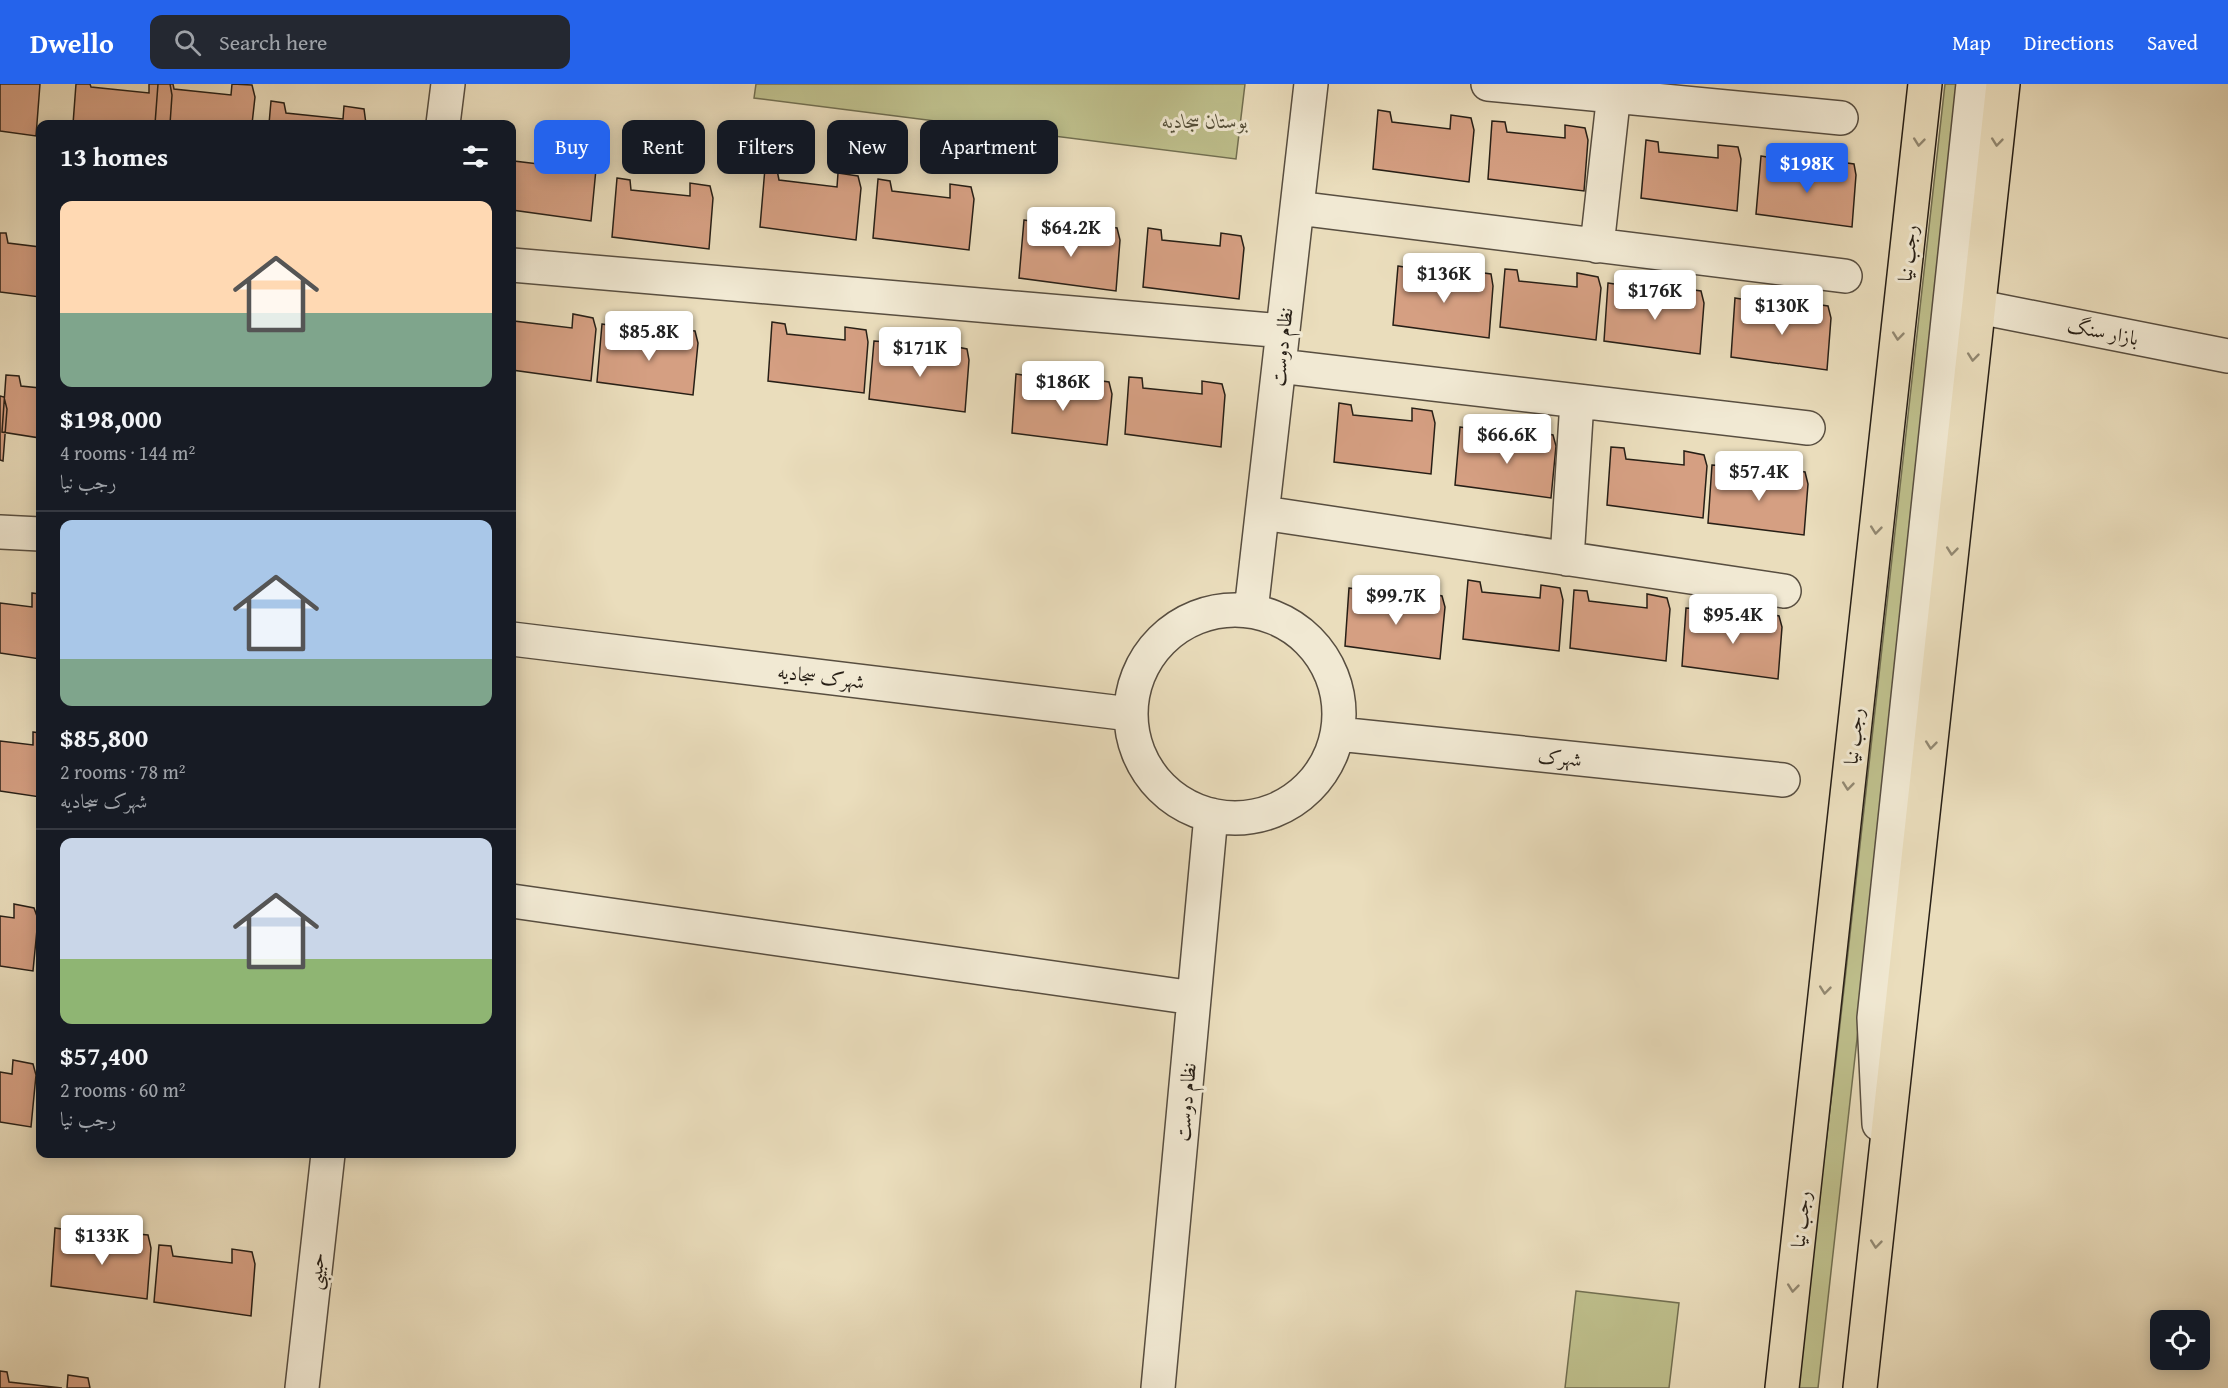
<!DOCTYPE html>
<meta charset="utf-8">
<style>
body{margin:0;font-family:"Gentium Book Plus",Amiri,serif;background:#242831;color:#f1f3f6;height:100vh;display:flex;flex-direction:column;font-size:22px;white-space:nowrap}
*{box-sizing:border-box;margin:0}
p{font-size:20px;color:#9ea1a6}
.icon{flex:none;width:33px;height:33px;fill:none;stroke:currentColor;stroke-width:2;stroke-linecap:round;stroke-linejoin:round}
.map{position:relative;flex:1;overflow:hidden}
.panel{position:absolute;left:36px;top:36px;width:480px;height:1038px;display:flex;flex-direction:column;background:#171b24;border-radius:12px;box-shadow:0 3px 15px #0003}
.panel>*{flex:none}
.guide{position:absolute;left:534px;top:36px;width:570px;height:54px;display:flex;gap:12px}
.buttons{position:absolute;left:2150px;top:1226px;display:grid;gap:12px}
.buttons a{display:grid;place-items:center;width:60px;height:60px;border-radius:12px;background:#171b24;box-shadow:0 3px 15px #0003;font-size:30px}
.price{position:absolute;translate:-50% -51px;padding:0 14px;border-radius:6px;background:#fff;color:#222;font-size:20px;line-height:39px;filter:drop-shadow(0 2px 3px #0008)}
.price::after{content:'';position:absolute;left:50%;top:36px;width:18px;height:14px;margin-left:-9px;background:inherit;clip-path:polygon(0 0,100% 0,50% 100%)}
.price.selected{background:#2563eb;color:#fff}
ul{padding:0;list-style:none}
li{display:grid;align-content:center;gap:12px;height:318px;padding:0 24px}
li+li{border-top:2px solid #363941}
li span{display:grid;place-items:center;height:186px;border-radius:12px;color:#555}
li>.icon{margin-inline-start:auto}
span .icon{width:108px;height:108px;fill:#fffc;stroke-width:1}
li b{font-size:26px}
h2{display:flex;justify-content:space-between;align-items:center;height:72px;padding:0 24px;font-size:26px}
.tag{padding:0 21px;border-radius:12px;background:#171b24;box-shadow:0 3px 15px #0003;font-size:21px;line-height:54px}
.tag.selected{background:#2563eb;color:#fff}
header{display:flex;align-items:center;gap:36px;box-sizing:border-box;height:84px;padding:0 30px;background:#2563eb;color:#fff}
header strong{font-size:28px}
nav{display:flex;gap:33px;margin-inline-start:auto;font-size:21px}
.search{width:420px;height:54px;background:#242831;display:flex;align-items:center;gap:15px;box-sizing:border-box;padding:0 21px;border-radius:12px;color:#9ea1a6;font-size:22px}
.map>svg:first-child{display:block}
.green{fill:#bebf8c;stroke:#726f51;stroke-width:1.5}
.building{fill:#d59f82;stroke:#271f16;stroke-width:1.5}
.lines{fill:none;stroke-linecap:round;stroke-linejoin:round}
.minor-casing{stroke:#584e40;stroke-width:36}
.major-casing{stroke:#271f16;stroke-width:36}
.minor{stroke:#f1e9d3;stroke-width:33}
.major{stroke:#eaddbc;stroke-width:33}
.oneway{stroke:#928871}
.labels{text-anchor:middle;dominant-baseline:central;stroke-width:6;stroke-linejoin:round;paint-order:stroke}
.park-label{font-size:20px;font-style:italic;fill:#544f39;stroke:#f1e9d3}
.street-label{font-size:20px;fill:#271f16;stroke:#f1e9d3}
</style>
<header>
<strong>Dwello</strong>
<div class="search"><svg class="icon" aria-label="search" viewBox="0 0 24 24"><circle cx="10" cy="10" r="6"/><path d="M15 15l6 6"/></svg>Search here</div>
<nav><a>Map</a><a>Directions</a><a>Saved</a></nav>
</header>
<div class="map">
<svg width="2228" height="1304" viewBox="0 0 2228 1304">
<rect width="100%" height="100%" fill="#eaddbc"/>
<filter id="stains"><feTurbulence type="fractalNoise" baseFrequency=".00333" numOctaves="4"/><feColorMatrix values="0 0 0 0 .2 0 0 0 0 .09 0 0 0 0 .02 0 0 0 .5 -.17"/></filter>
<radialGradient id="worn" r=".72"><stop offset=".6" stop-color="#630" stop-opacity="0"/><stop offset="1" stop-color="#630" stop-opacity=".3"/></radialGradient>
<path class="green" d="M 756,0 L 1245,0 L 1236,75 L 754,14 Z
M 1945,0 L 1961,0 L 1933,275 L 1818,1304 L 1796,1304 L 1836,976 Z
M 1576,1207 L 1679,1219 L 1669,1304 L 1565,1304 Z"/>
<path class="building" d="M 0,0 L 40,0 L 36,52 L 0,47 Z
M 76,0 L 90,0 L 91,3 L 149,9 L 149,0 L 170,0 L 172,11 L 170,40 L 73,40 Z
M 158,0 L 173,0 L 174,5 L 231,11 L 232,0 L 252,1 L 255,13 L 252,40 L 155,40 Z
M 271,17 L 284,19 L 286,29 L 343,35 L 344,22 L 364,25 L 366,40 L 269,40 Z
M 1378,26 L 1390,28 L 1392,38 L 1450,45 L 1451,31 L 1471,34 L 1474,46 L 1469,98 L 1373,85 Z
M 1492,37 L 1505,38 L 1507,48 L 1565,54 L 1565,41 L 1585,44 L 1588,56 L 1584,107 L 1488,95 Z
M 1646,56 L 1658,58 L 1659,68 L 1718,74 L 1718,61 L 1738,63 L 1741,75 L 1737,127 L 1641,114 Z
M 512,67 L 514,77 L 572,84 L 572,70 L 593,74 L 596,85 L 591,137 L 512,126 Z
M 1761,72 L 1773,74 L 1775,84 L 1833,90 L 1833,77 L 1854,80 L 1856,91 L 1852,143 L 1756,130 Z
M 765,84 L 777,86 L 779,96 L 837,103 L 838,89 L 858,92 L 861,104 L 856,156 L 760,143 Z
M 617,94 L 630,96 L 631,106 L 690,112 L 690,99 L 710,102 L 713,114 L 709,165 L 612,153 Z
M 878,95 L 890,97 L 892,107 L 950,114 L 950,100 L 971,103 L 974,115 L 969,166 L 873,154 Z
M 1024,136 L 1036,138 L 1038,148 L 1096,154 L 1097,141 L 1117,144 L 1120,156 L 1116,207 L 1019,194 Z
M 1148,144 L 1161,146 L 1162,156 L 1220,162 L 1221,149 L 1241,152 L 1244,164 L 1239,215 L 1143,203 Z
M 0,149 L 6,149 L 8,159 L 40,163 L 40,213 L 0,208 Z
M 1398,182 L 1410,184 L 1412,194 L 1470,200 L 1470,187 L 1491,190 L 1493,202 L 1489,254 L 1393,241 Z
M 1505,185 L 1517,186 L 1519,197 L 1577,203 L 1577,189 L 1598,193 L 1601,204 L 1596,256 L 1500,243 Z
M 1608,199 L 1621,201 L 1623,211 L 1681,217 L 1681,204 L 1701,207 L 1704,219 L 1700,270 L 1604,257 Z
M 1735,214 L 1747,216 L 1750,227 L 1808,233 L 1808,219 L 1828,222 L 1831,234 L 1827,286 L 1731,273 Z
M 512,227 L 514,237 L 572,244 L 573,230 L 593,234 L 596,245 L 591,297 L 512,286 Z
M 772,238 L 785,240 L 787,250 L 845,256 L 845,243 L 866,246 L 868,258 L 864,309 L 768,297 Z
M 602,240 L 614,242 L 616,252 L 674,258 L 674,245 L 695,247 L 698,259 L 693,311 L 597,298 Z
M 874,257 L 886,258 L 888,268 L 946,275 L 947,261 L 967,265 L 969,276 L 965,328 L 869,315 Z
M 1016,290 L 1029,292 L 1031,302 L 1088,308 L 1089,295 L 1109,298 L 1112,310 L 1107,361 L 1012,349 Z
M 6,291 L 19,292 L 21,302 L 40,304 L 40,354 L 2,348 Z
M 1129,293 L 1142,294 L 1143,304 L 1202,310 L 1202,297 L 1222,300 L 1225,311 L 1221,363 L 1125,350 Z
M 0,312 L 4,313 L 7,325 L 3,377 L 0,376 Z
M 1339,319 L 1351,321 L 1353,331 L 1412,337 L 1412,324 L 1432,327 L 1435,339 L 1431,390 L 1334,378 Z
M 1460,343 L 1472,345 L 1474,355 L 1532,361 L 1533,347 L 1553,351 L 1556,362 L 1551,414 L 1455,401 Z
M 1611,363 L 1624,364 L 1626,375 L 1684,381 L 1684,367 L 1704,371 L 1707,382 L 1703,434 L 1607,421 Z
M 1712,381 L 1725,382 L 1727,392 L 1785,399 L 1786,385 L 1805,388 L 1808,400 L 1804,451 L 1708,439 Z
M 1468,496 L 1480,498 L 1482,508 L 1540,514 L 1541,501 L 1560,504 L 1563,516 L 1559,567 L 1463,555 Z
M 1349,504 L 1362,506 L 1363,516 L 1421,522 L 1422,508 L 1442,512 L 1445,523 L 1440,575 L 1345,562 Z
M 1574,506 L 1587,507 L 1589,517 L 1647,524 L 1647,510 L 1667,514 L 1670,525 L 1666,577 L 1570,564 Z
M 32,509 L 40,510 L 40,575 L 0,569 L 0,519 L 32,523 Z
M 1686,524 L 1699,525 L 1701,535 L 1759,542 L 1760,528 L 1779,532 L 1782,543 L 1778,595 L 1682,582 Z
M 33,648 L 40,649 L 40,713 L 0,707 L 0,657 L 33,661 Z
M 14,820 L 34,824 L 38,835 L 33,887 L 0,882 L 0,832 L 14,834 Z
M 13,976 L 33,980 L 36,991 L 31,1043 L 0,1038 L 0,988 L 12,990 Z
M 55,1144 L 68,1146 L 69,1156 L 128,1162 L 128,1149 L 148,1151 L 151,1164 L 147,1215 L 51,1202 Z
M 159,1161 L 171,1162 L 173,1172 L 232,1179 L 232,1165 L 252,1168 L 255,1180 L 251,1232 L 154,1218 Z
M 0,1287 L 7,1288 L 9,1298 L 62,1304 L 0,1304 Z
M 68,1291 L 88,1294 L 90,1304 L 67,1304 Z"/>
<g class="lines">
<g class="minor-casing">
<path id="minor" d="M 1488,0 L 1841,34
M 443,40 L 448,0
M 1297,124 L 1845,192
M 1597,162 L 1615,0
M 512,181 L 1283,247
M 1979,223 L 2228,272
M 1279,282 L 1808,344
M 1263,429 L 1784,507
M 0,448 L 40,450
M 1567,475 L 1577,317
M1131 630a104 104 0 1 1 208 0a104 104 0 1 1-208 0Z
M 1251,527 L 1311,0
M 512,555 L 1130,630
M 1338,650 L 1783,696
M 512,817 L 1194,914
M 1879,1040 L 1874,934 L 1973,0
M 302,1304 L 328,1070
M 1158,1304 L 1211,731"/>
</g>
<g class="major-casing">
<path id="major" d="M 1782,1304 L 1925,0
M 1860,1304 L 2003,0"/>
</g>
<use href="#minor" class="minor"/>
<use href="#major" class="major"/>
</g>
<defs><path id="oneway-chevron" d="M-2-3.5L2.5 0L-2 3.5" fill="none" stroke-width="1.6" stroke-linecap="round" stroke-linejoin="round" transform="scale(1.5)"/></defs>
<g class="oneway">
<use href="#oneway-chevron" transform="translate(1919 58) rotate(96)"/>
<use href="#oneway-chevron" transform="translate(1997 58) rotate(96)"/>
<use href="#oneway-chevron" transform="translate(1898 252) rotate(96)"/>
<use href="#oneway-chevron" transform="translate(1973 273) rotate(96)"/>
<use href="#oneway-chevron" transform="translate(1876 446) rotate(96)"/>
<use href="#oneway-chevron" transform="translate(1952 467) rotate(96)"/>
<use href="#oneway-chevron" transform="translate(1931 661) rotate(96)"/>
<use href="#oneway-chevron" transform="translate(1848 702) rotate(96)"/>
<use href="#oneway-chevron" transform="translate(1825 906) rotate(96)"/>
<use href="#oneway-chevron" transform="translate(1876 1160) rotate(96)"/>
<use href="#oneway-chevron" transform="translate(1793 1204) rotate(96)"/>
</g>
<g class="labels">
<g class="park-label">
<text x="1205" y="36">بوستان سجادیه</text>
</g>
<g class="street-label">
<text transform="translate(1907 169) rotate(-84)">رجب نیا</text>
<text transform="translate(2103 247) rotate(11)">بازار سنگ</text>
<text transform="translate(1281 263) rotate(-84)">نظام دوست</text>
<text transform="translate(821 592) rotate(7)">شهرک سجادیه</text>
<text transform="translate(1853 652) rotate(-84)">رجب نیا</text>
<text transform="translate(1560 673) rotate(6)">شهرک</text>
<text transform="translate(1185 1018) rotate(-85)">نظام دوست</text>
<text transform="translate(1800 1135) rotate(-84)">رجب نیا</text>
<text transform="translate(315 1187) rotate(-84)">حبیبی</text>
</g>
</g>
<rect width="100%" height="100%" filter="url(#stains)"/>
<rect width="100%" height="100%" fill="url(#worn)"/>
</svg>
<div class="buttons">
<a><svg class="icon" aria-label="locate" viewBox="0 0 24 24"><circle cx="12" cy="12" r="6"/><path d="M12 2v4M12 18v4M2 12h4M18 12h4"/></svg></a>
</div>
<b class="price selected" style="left:1807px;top:110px">$198K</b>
<b class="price" style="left:1071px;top:174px">$64.2K</b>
<b class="price" style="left:1444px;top:220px">$136K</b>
<b class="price" style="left:1655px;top:237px">$176K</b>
<b class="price" style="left:1782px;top:252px">$130K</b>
<b class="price" style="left:649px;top:278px">$85.8K</b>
<b class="price" style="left:920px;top:294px">$171K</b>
<b class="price" style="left:1063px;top:328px">$186K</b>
<b class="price" style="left:1507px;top:381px">$66.6K</b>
<b class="price" style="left:1759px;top:418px">$57.4K</b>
<b class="price" style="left:1396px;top:542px">$99.7K</b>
<b class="price" style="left:1733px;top:561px">$95.4K</b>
<b class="price" style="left:102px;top:1182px">$133K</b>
<div class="guide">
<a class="tag selected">Buy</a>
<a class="tag">Rent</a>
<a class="tag">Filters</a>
<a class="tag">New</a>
<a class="tag">Apartment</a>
</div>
<section class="panel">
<h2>13 homes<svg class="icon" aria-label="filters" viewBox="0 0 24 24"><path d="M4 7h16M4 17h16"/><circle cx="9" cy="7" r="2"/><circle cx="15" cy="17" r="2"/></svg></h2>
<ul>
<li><span style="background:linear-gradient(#ffd9b3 60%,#7fa58c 0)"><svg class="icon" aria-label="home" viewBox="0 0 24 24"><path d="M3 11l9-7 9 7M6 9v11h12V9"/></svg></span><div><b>$198,000</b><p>4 rooms · 144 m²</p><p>رجب نیا</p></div></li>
<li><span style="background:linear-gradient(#a9c7e8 75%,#7fa58c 0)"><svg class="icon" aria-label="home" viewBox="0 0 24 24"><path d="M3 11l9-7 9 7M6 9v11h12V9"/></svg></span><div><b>$85,800</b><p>2 rooms · 78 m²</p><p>شهرک سجادیه</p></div></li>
<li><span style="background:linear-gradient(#c9d6e8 65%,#8fb573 0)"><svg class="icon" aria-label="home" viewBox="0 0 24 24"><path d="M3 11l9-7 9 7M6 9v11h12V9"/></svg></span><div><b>$57,400</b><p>2 rooms · 60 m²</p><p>رجب نیا</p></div></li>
</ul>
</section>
</div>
